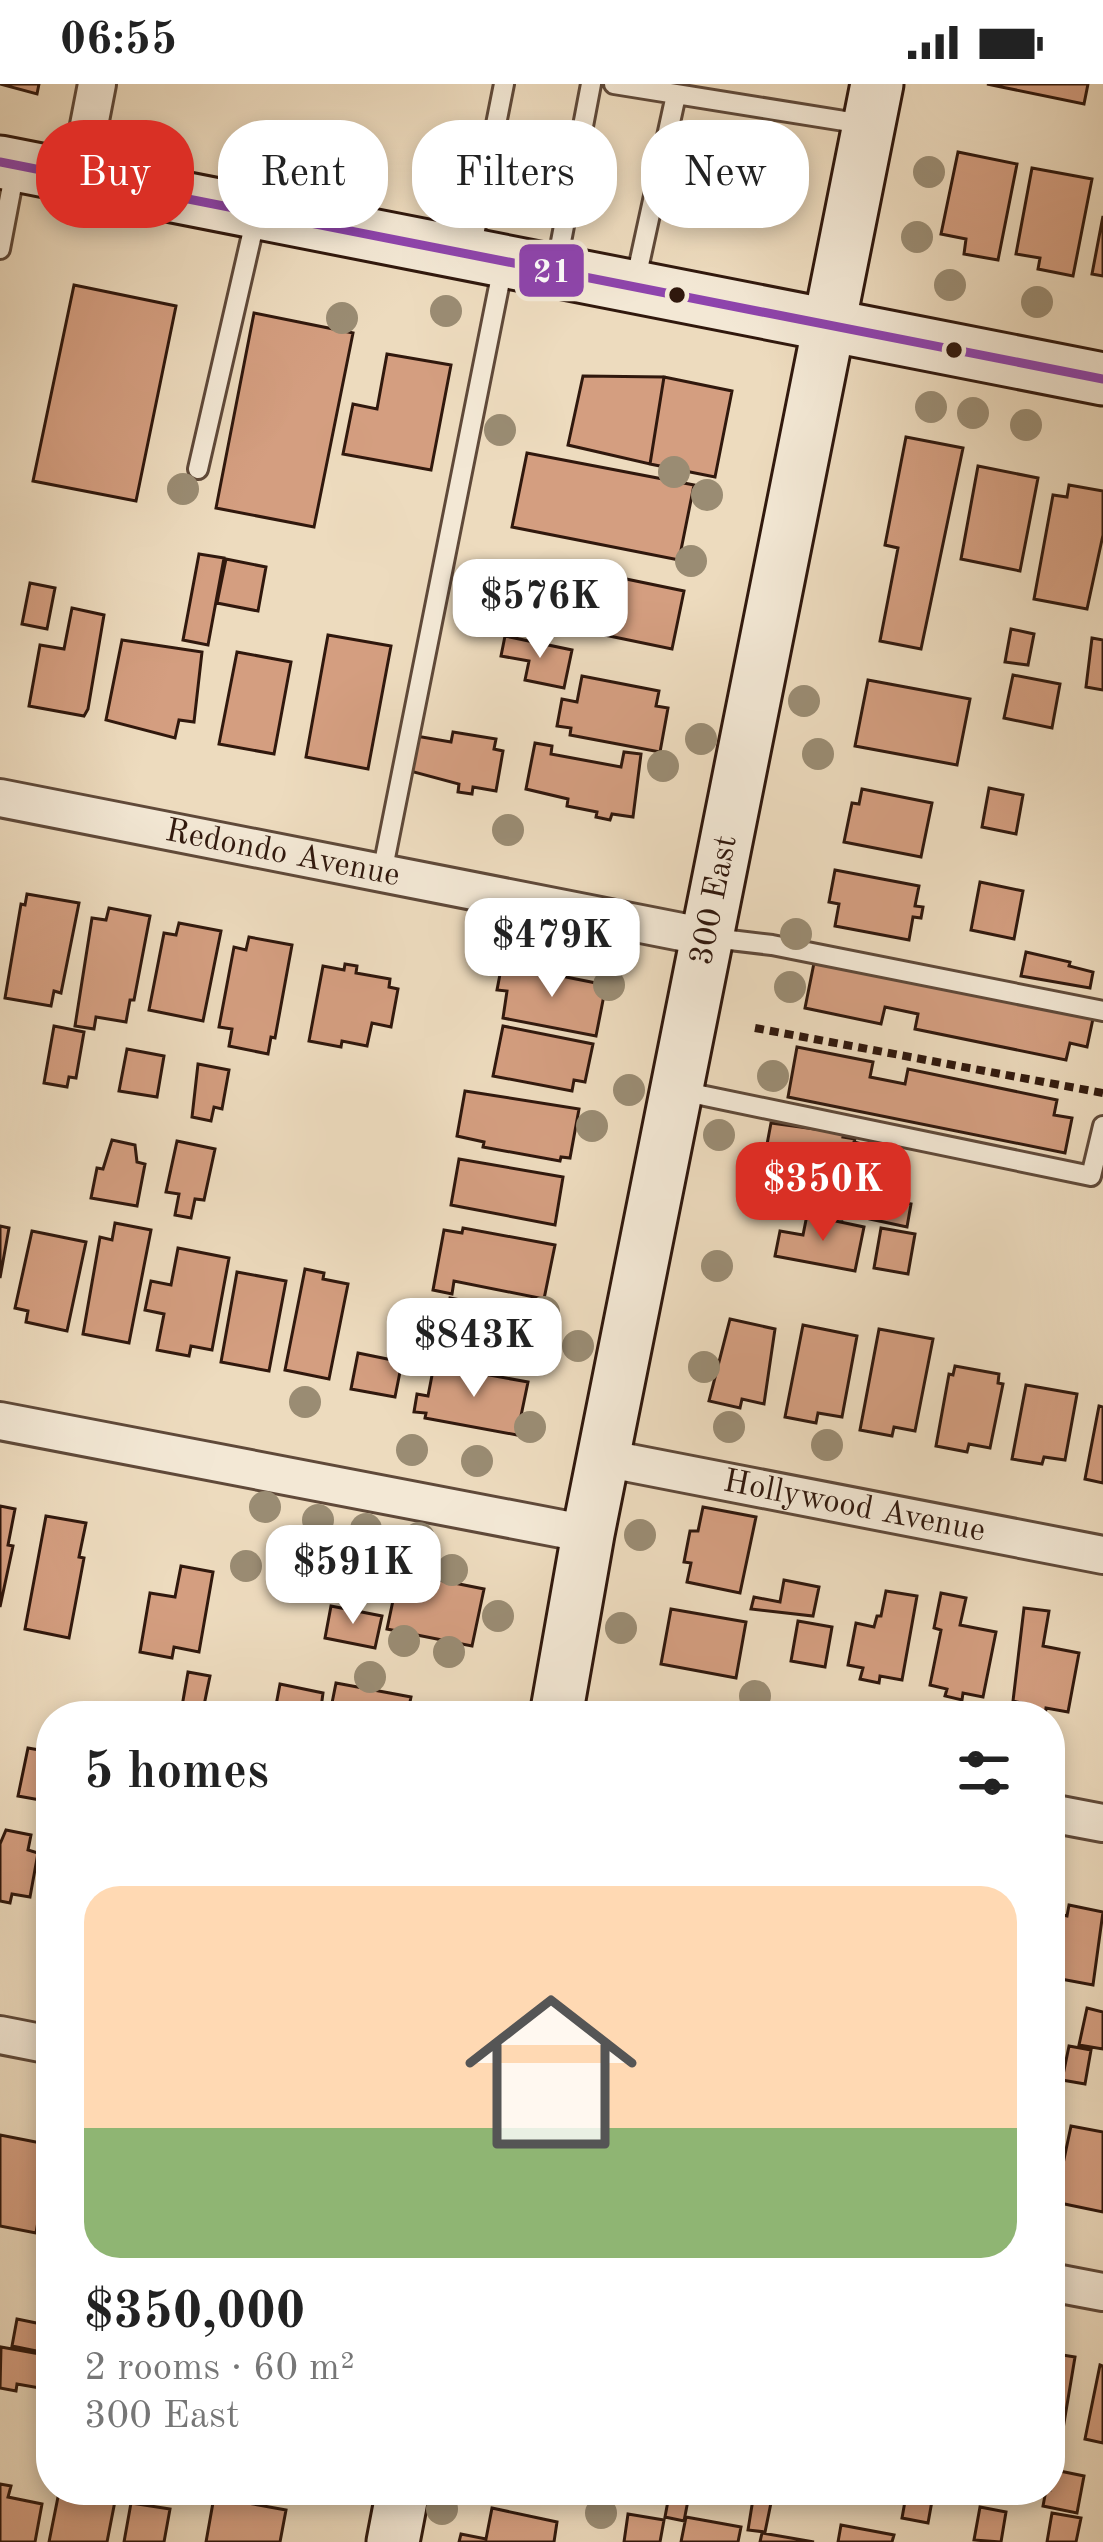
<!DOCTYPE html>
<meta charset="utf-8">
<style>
body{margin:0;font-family:"Old Standard TT",serif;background:#f2f2f2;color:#222;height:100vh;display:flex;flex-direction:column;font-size:45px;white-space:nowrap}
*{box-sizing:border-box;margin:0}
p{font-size:39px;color:#767676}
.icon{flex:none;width:66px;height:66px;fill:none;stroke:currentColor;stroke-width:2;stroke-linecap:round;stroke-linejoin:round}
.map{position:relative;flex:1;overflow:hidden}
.drawer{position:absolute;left:36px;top:1617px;width:1029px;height:804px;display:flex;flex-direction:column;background:#fff;border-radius:48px;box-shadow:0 6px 18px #0003}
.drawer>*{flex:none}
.hud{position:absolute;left:36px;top:36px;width:1032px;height:108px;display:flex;gap:24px}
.price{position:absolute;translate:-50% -102px;padding:0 27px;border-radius:24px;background:#fff;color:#222;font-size:39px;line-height:78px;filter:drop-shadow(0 3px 6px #0008)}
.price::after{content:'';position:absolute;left:50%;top:72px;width:36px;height:27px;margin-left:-18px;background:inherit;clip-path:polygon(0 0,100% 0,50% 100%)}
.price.selected{background:#d93025;color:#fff}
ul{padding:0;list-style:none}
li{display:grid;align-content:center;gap:24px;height:636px;padding:0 48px}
li span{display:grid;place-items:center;height:372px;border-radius:36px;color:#555}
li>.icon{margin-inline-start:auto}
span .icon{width:216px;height:216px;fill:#fffc;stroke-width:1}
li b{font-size:51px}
h2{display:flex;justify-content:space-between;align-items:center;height:144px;padding:0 48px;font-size:51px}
.tag{padding:0 42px;border-radius:48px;background:#fff;box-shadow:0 6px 18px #0003;font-size:42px;line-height:108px}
.tag.selected{background:#d93025;color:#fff}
.status{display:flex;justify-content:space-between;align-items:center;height:84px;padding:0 60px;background:#fff;direction:ltr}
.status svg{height:33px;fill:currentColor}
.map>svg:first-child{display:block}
.building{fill:#d49e80;stroke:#30180d;stroke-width:3}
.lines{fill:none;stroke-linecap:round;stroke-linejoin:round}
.lane-casing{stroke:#5f4939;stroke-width:24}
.street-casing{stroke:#5f4939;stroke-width:42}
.secondary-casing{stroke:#30180d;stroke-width:57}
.path{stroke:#30180d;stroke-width:8;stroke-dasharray:9 6;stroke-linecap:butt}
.lane{stroke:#f3e8d5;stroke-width:18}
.street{stroke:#f3e8d5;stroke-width:36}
.secondary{stroke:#f3e8d5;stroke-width:51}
.bus-1-casing{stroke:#f3e8d5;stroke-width:18}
.bus-1{stroke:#8e44ad;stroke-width:9}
.tree{fill:#9a8c73}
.bus-dot{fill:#30180d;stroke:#f3e8d5;stroke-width:4.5}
.labels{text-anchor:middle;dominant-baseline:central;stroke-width:9;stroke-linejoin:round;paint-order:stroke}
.street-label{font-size:33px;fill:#30180d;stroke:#f3e8d5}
.line-badge{stroke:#f3e8d5;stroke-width:4.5}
.badge-label{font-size:33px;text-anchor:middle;font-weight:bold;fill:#fff}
</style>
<div class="status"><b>06:55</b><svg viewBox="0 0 49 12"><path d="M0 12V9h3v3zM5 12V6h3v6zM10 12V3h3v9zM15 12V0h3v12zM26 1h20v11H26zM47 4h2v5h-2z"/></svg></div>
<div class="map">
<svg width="1103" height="2458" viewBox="0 0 1103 2458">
<rect width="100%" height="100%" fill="#eddbbe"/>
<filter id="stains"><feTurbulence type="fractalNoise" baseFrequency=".00167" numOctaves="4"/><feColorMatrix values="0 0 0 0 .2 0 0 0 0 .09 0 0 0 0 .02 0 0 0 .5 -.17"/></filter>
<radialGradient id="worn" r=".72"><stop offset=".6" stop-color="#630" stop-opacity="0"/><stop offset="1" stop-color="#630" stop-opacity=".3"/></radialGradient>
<path class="building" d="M 0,0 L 39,0 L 37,10 Z
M 987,0 L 1088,0 L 1084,20 Z
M 958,68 L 1017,80 L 998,176 L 964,170 L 966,155 L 941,150 Z
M 1032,84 L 1092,95 L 1073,192 L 1038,185 L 1040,174 L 1016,170 Z
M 1103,132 L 1103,192 L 1092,190 Z
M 74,201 L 176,222 L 136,417 L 33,397 Z
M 254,229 L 353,249 L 314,443 L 216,424 Z
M 387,270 L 451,281 L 431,386 L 343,370 L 353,320 L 377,325 Z
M 583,292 L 664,293 L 650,380 L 568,361 Z
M 664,293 L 732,307 L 715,393 L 650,380 Z
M 906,353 L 963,364 L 921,565 L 880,557 L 898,464 L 885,461 Z
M 527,369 L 694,401 L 679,476 L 512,443 Z
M 978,382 L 1038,394 L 1020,487 L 961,475 Z
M 1069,401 L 1103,407 L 1103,451 L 1087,525 L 1034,515 L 1053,411 L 1067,413 Z
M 199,470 L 224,474 L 208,561 L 183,556 Z
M 226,475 L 266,483 L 258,527 L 217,519 Z
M 544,478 L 684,507 L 672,565 L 532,536 Z
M 30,499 L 55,504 L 47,545 L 22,540 Z
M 72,524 L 104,531 L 88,625 L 84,632 L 29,622 L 40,561 L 64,565 Z
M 1011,545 L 1034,550 L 1028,581 L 1005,578 Z
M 328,551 L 391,562 L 368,685 L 306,673 Z
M 505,552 L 572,566 L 564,604 L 525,596 L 529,577 L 501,572 Z
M 1092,554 L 1103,556 L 1103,606 L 1086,603 Z
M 122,556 L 202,568 L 194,638 L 179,636 L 175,654 L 106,636 Z
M 237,568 L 291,578 L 274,670 L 219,660 Z
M 1013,591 L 1060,600 L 1052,644 L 1004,634 Z
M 582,592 L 659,607 L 656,622 L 668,624 L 660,668 L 570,651 L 571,644 L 557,642 L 562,615 L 577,618 Z
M 868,596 L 970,615 L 957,681 L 855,662 Z
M 453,648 L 496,655 L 494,665 L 503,667 L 496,707 L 473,703 L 472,710 L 458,708 L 459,700 L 410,687 L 416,652 L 451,658 Z
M 535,659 L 552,662 L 551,670 L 621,683 L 624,668 L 641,670 L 633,733 L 612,730 L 610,736 L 596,733 L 597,728 L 567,722 L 568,715 L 526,705 Z
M 989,704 L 1023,711 L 1016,750 L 982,743 Z
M 862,705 L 932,719 L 921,773 L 844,758 L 852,719 L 859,720 Z
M 835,786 L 919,802 L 915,822 L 923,823 L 921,834 L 913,833 L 909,856 L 835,842 L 839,820 L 829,818 Z
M 980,798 L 1023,807 L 1014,855 L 971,846 Z
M 27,810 L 79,819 L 61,909 L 54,907 L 51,922 L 5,914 L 21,820 L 25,821 Z
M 109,824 L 150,832 L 134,916 L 130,916 L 126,938 L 96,933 L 94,945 L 75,942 L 92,834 L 106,836 Z
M 179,839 L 221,847 L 203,937 L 149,926 L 164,849 L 176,851 Z
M 249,853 L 292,861 L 275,954 L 271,953 L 268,970 L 229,962 L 232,945 L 219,943 L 234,863 L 246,866 Z
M 1026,868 L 1070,878 L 1069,882 L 1093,888 L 1090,904 L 1021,892 Z
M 815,874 L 1094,930 L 1087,963 L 1070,959 L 1066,976 L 915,945 L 918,930 L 885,923 L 881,940 L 805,924 Z
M 345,880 L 357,882 L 356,889 L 390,895 L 389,903 L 398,905 L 391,943 L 372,939 L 367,962 L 342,957 L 341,963 L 309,957 L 323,882 L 344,886 Z
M 516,883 L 606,901 L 596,952 L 503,934 L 507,907 L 497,906 L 501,885 L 515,888 Z
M 54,942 L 84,948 L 76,994 L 69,993 L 67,1003 L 44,999 Z
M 503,942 L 593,960 L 585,998 L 574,996 L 572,1007 L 493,992 Z
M 797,963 L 873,978 L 870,993 L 905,1000 L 908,985 L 1057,1016 L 1054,1031 L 1072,1034 L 1065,1069 L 788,1013 Z
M 127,965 L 164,972 L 157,1013 L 119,1007 Z
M 198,980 L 229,986 L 222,1025 L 214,1023 L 211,1037 L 192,1033 Z
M 465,1007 L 579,1025 L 570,1074 L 561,1073 L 560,1077 L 483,1063 L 484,1058 L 457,1052 Z
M 771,1039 L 844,1049 L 843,1053 L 855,1055 L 854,1058 L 870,1062 L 861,1111 L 847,1108 L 846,1115 L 760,1098 Z
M 112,1056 L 135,1061 L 137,1078 L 145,1080 L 137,1122 L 91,1114 L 97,1084 L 103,1085 Z
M 177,1057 L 215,1065 L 204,1116 L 195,1115 L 191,1134 L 175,1131 L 179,1110 L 166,1108 Z
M 459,1075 L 563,1093 L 555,1141 L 451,1121 Z
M 811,1112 L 845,1119 L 842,1135 L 808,1128 Z
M 875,1113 L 911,1120 L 907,1143 L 870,1135 Z
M 807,1131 L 864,1143 L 855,1187 L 775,1172 L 780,1147 L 803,1151 Z
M 115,1139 L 151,1146 L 129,1259 L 83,1250 L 100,1153 L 112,1156 Z
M 0,1142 L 9,1144 L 0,1194 Z
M 463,1144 L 555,1161 L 544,1215 L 454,1197 L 452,1210 L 433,1206 L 444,1146 L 462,1149 Z
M 881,1144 L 915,1150 L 908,1190 L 874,1184 Z
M 32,1147 L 86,1158 L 67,1247 L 26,1238 L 28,1227 L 15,1224 Z
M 178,1164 L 229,1174 L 212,1266 L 191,1262 L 189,1272 L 157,1266 L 164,1230 L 145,1226 L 151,1197 L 171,1201 Z
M 305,1185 L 324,1189 L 323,1195 L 348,1200 L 329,1295 L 285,1286 Z
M 237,1188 L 286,1197 L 269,1287 L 221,1278 Z
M 450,1214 L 538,1231 L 534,1269 L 521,1267 L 518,1281 L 441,1266 Z
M 730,1235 L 775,1245 L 764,1320 L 742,1315 L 740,1324 L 709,1317 Z
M 803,1241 L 857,1252 L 842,1333 L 818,1329 L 816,1339 L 785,1333 Z
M 879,1245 L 933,1255 L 915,1347 L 894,1343 L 892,1352 L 860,1346 Z
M 358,1269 L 402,1278 L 395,1313 L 351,1305 Z
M 434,1281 L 528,1298 L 517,1351 L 425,1334 L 426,1329 L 414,1328 L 417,1310 L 428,1312 Z
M 955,1282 L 999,1290 L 998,1299 L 1003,1300 L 990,1364 L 969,1360 L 967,1368 L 936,1362 L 949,1290 L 953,1291 Z
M 1026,1301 L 1077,1310 L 1065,1376 L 1044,1373 L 1042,1380 L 1012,1375 Z
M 1099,1322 L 1103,1323 L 1103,1399 L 1085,1395 Z
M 0,1422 L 15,1425 L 8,1461 L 13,1462 L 0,1523 Z
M 703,1423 L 756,1433 L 740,1509 L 687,1498 L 691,1479 L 684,1478 L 690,1447 L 698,1447 Z
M 46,1432 L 86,1439 L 79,1473 L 84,1474 L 69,1554 L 25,1545 Z
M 181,1482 L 213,1488 L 199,1568 L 174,1563 L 172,1574 L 140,1568 L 150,1509 L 175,1513 Z
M 399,1488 L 484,1505 L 472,1562 L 387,1545 Z
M 784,1496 L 819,1503 L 813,1532 L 751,1525 L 754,1513 L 780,1518 Z
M 886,1507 L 917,1512 L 902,1596 L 880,1592 L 879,1599 L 860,1595 L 863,1584 L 848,1581 L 856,1539 L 874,1543 L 877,1532 L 881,1532 Z
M 941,1509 L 966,1514 L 960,1541 L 996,1548 L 983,1613 L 963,1609 L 962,1616 L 945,1612 L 947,1605 L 930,1601 L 941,1546 L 934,1544 Z
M 331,1522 L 382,1532 L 375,1564 L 325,1554 Z
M 1024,1524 L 1049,1527 L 1043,1562 L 1079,1569 L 1068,1628 L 1046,1624 L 1045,1632 L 1028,1632 L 1030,1621 L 1013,1617 Z
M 671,1525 L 746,1538 L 736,1594 L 661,1580 Z
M 798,1537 L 832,1543 L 825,1583 L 791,1577 Z
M 188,1588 L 210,1592 L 202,1631 L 181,1628 Z
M 336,1599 L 411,1613 L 407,1632 L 330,1629 Z
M 280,1600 L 323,1609 L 320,1632 L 274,1632 Z
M 28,1664 L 51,1668 L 51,1718 L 18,1712 Z
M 6,1746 L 31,1751 L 28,1766 L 38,1769 L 30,1813 L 12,1810 L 10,1819 L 0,1817 L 0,1760 Z
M 1069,1821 L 1103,1828 L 1093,1901 L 1050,1893 L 1054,1829 L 1067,1832 Z
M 1087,1924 L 1103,1928 L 1103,1965 L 1079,1961 Z
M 1069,1962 L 1091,1966 L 1085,2000 L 1062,1996 Z
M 1071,2042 L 1103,2048 L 1103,2128 L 1055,2118 Z
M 0,2051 L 51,2061 L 36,2149 L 0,2142 Z
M 17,2235 L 51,2242 L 51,2270 L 12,2262 Z
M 1,2263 L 51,2272 L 51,2306 L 17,2300 L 16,2307 L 0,2304 Z
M 1050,2269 L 1075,2273 L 1062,2351 L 1050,2349 Z
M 1100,2281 L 1103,2282 L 1103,2359 L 1085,2355 Z
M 1050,2385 L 1084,2392 L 1077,2429 L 1043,2422 L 1046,2406 L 1050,2406 Z
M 0,2400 L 11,2402 L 8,2413 L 42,2420 L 35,2458 L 0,2458 Z
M 670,2406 L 690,2406 L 684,2437 L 665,2433 Z
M 730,2406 L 798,2406 L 795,2419 L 772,2414 L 765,2448 L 748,2446 L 753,2415 L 729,2411 Z
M 907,2406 L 934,2406 L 928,2439 L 902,2434 Z
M 59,2408 L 115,2417 L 107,2458 L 49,2458 Z
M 214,2413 L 286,2426 L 280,2458 L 206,2458 Z
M 131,2419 L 170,2425 L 164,2458 L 124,2458 Z
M 980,2423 L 1006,2428 L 1001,2458 L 974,2456 Z
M 492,2424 L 557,2438 L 554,2458 L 459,2458 L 461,2450 L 486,2455 Z
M 1052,2429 L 1081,2434 L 1076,2458 L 1047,2458 Z
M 628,2430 L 664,2436 L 660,2458 L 624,2458 Z
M 686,2433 L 741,2443 L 738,2458 L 681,2458 Z
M 841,2441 L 894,2451 L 892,2458 L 838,2458 Z
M 762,2449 L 814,2458 L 760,2458 Z"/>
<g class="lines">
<g class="lane-casing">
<path id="lane" d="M 614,0 L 863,40
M 0,165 L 15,86
M 471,166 L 504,0
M 556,184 L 591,0
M 635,199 L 676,11
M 198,385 L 256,133
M 382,789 L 503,182
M 713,854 L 772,861 L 1103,927
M 681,1007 L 1091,1092 L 1103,1042"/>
</g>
<g class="street-casing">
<g id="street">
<path d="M 79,93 L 97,0"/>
<path id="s1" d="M 0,714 L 707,853"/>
<path d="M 0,1337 L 588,1450"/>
<path id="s2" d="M 604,1374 L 1103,1471"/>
<path d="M 1050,1729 L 1103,1739"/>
<path d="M 0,1951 L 51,1961"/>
<path d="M 1050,2198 L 1103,2208"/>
</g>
</g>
<g class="secondary-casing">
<g id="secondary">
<path d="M 0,78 L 1103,295"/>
<path id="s3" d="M 556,1632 L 588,1450 L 877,0"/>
<path d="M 393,2458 L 403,2406"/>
</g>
</g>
<path class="path" d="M 755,944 L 1103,1009"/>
<use href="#lane" class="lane"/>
<use href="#street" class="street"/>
<use href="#secondary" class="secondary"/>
<g class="bus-1-casing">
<path id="bus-1" d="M 0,78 L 1103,295"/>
</g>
<use href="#bus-1" class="bus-1"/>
</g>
<g class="tree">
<circle cx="929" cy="88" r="16"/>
<circle cx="917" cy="153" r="16"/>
<circle cx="950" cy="201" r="16"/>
<circle cx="1037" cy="218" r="16"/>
<circle cx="446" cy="227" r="16"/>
<circle cx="342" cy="234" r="16"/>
<circle cx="931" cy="323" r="16"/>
<circle cx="973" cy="329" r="16"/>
<circle cx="1026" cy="341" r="16"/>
<circle cx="500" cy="346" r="16"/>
<circle cx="674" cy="388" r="16"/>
<circle cx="183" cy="405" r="16"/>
<circle cx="707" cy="411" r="16"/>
<circle cx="691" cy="477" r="16"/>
<circle cx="804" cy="617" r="16"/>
<circle cx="701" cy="655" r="16"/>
<circle cx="818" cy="670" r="16"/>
<circle cx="663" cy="682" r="16"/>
<circle cx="508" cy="746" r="16"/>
<circle cx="796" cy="850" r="16"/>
<circle cx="520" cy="856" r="16"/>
<circle cx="571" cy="865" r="16"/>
<circle cx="609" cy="901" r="16"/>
<circle cx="790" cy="903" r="16"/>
<circle cx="773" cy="992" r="16"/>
<circle cx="629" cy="1006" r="16"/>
<circle cx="592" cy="1042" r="16"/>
<circle cx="719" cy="1051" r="16"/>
<circle cx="717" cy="1182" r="16"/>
<circle cx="544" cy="1228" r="16"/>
<circle cx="578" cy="1262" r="16"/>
<circle cx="704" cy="1283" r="16"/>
<circle cx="305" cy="1318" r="16"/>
<circle cx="530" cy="1343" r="16"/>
<circle cx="729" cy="1343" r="16"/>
<circle cx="827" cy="1361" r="16"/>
<circle cx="412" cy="1366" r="16"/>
<circle cx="477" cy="1377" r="16"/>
<circle cx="265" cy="1423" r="16"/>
<circle cx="318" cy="1436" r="16"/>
<circle cx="366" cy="1445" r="16"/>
<circle cx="640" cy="1451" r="16"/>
<circle cx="419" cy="1454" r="16"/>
<circle cx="246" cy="1482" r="16"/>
<circle cx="452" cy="1486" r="16"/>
<circle cx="498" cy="1532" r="16"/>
<circle cx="621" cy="1544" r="16"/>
<circle cx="404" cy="1557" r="16"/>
<circle cx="449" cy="1568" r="16"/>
<circle cx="370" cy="1593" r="16"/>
<circle cx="755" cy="1612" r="16"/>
<circle cx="442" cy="2425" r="16"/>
<circle cx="601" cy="2429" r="16"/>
</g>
<g class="bus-dot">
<circle cx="677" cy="211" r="10"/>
<circle cx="954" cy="266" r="10"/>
</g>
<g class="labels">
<g class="street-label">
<text stroke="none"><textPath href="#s1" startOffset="288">Redondo Avenue</textPath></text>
<text stroke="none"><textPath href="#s3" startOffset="831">300 East</textPath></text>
<text stroke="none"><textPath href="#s2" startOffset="255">Hollywood Avenue</textPath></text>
</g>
</g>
<rect class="line-badge" x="517" y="158" width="69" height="57" rx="12" fill="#8e44ad"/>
<g class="badge-label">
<text x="552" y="198">21</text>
</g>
<rect width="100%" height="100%" filter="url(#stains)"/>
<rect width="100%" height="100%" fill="url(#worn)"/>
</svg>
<b class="price" style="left:540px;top:577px">$576K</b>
<b class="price" style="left:552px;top:916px">$479K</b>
<b class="price selected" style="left:823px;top:1160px">$350K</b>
<b class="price" style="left:474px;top:1316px">$843K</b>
<b class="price" style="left:353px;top:1543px">$591K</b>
<div class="hud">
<a class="tag selected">Buy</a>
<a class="tag">Rent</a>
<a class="tag">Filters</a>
<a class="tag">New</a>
</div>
<section class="drawer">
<h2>5 homes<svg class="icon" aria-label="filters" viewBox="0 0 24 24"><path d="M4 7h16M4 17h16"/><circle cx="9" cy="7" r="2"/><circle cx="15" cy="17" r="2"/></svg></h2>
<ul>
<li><span style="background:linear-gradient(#ffd9b3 65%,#8fb573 0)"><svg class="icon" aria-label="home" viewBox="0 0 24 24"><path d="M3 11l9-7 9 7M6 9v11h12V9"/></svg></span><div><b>$350,000</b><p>2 rooms · 60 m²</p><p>300 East</p></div></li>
</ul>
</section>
</div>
